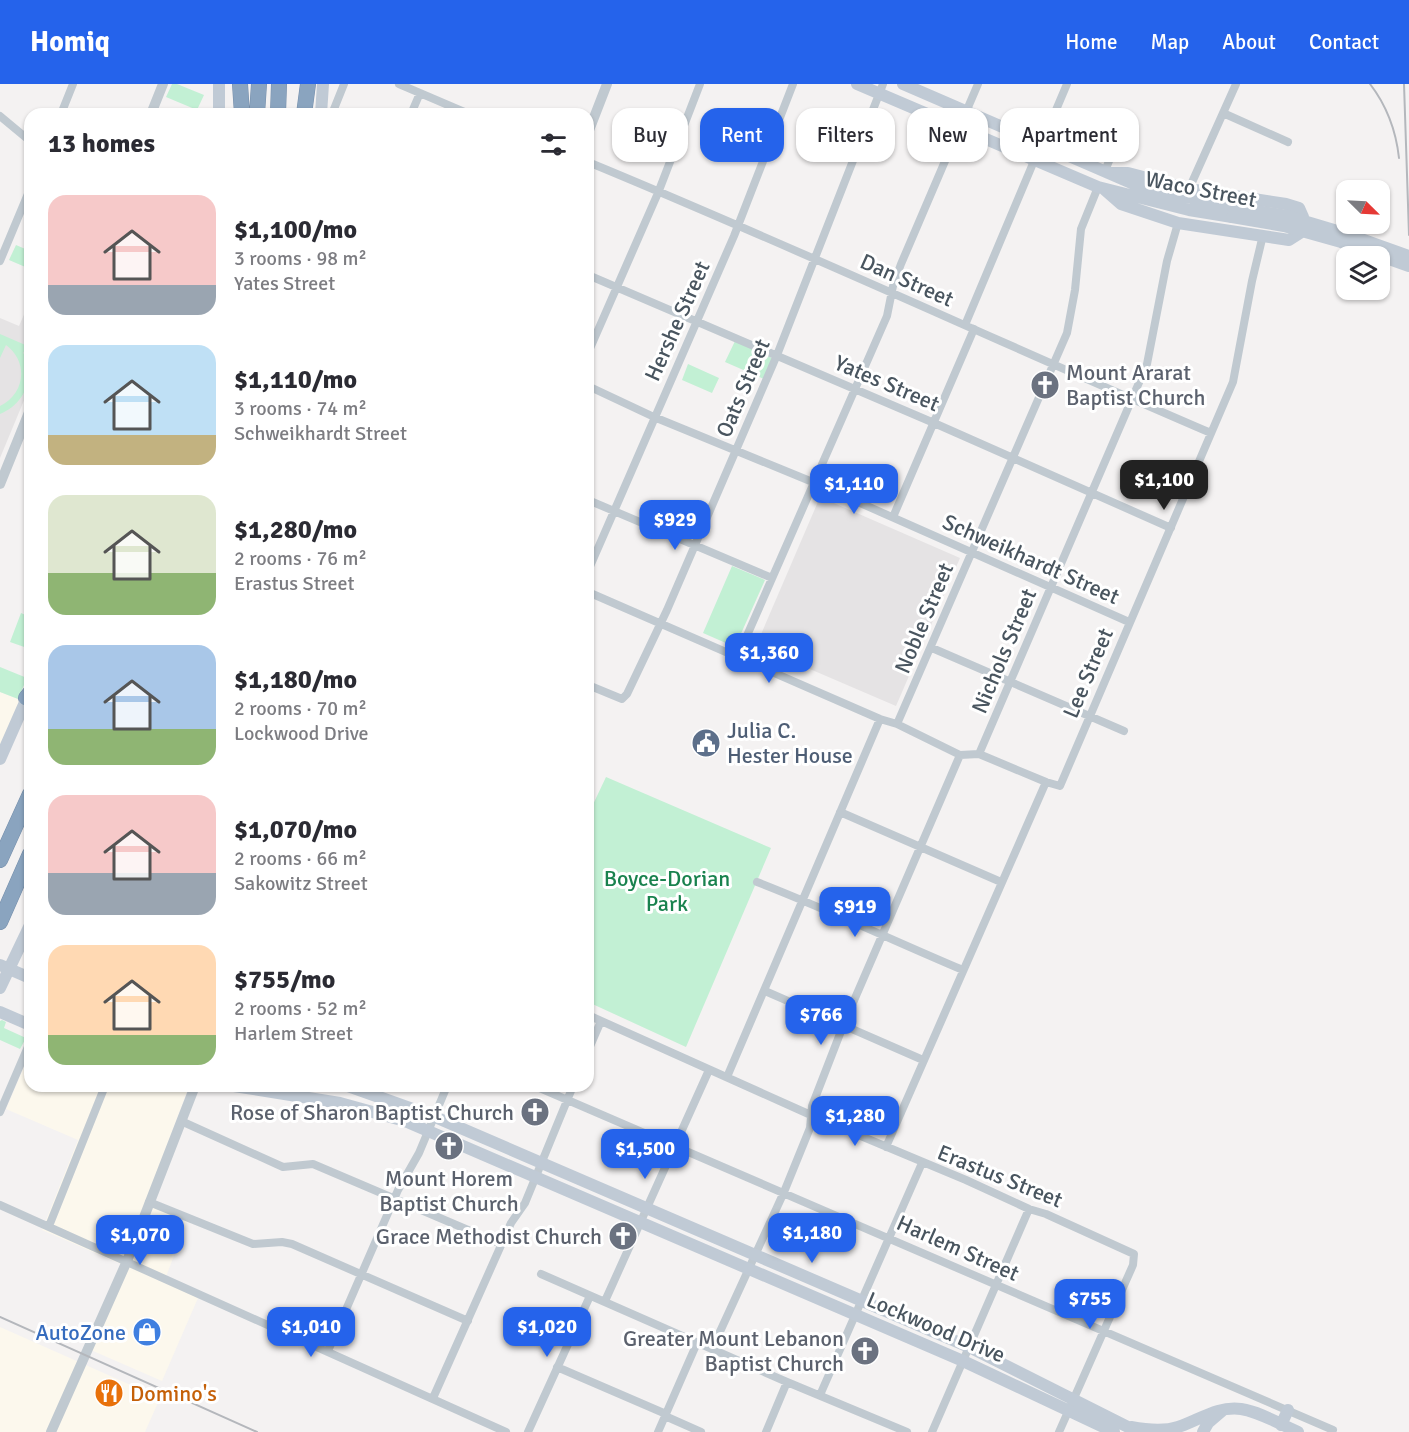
<!DOCTYPE html>
<meta charset="utf-8">
<style>
body{margin:0;font-family:Signika,sans-serif;background:#f7f7f7;color:#2b2b33;height:100vh;display:flex;flex-direction:column;font-size:22px;white-space:nowrap}
*{box-sizing:border-box;margin:0}
p{font-size:20px;color:#7c7c81}
.icon{flex:none;width:33px;height:33px;fill:none;stroke:currentColor;stroke-width:2;stroke-linecap:round;stroke-linejoin:round}
.map{position:relative;flex:1;overflow:hidden}
.details{position:absolute;left:24px;top:24px;width:570px;height:984px;display:flex;flex-direction:column;background:#fff;border-radius:18px;box-shadow:0 2px 4px #0004}
.details>*{flex:none}
.hud{position:absolute;left:612px;top:24px;width:570px;height:54px;display:flex;gap:12px}
.needle{width:39px;rotate:114deg}
.controls{position:absolute;left:1336px;top:96px;display:grid;gap:12px}
.controls a{display:grid;place-items:center;width:54px;height:54px;border-radius:12px;background:#fff;box-shadow:0 2px 4px #0004;font-size:30px}
.price{position:absolute;translate:-50% -51px;padding:0 14px;border-radius:12px;background:#2563eb;color:#fff;font-size:20px;line-height:39px;filter:drop-shadow(0 2px 3px #0008)}
.price::after{content:'';position:absolute;left:50%;top:36px;width:18px;height:14px;margin-left:-9px;background:inherit;clip-path:polygon(0 0,100% 0,50% 100%)}
.price.active{background:#222;color:#fff}
ul{padding:0;list-style:none}
li{display:flex;align-items:center;gap:18px;height:150px;padding:0 24px}
li span{display:grid;place-items:center;flex:none;width:168px;height:120px;border-radius:18px;color:#555}
li>.icon{margin-inline-start:auto}
span .icon{width:72px;height:72px;fill:#fffc;stroke-width:1}
li b{font-size:26px}
h2{display:flex;justify-content:space-between;align-items:center;height:72px;padding:0 24px;font-size:26px}
.tag{padding:0 21px;border-radius:18px;background:#fff;box-shadow:0 2px 4px #0004;font-size:21px;line-height:54px}
.tag.active{background:#2563eb;color:#fff}
header{display:flex;align-items:center;gap:36px;box-sizing:border-box;height:84px;padding:0 30px;background:#2563eb;color:#fff}
header strong{font-size:28px}
nav{display:flex;gap:33px;margin-inline-start:auto;font-size:21px}
.map>svg:first-child{display:block}
.commercial{fill:#fcf8ed}
.education{fill:#e5e3e4}
.green{fill:#c2f0d4}
.lines{fill:none;stroke-linecap:round;stroke-linejoin:round}
.motorway-casing{stroke:#768fab;stroke-width:16}
.minor{stroke:#c0c9d0;stroke-width:8}
.tertiary{stroke:#c0c9d0;stroke-width:10}
.secondary{stroke:#c0cad5;stroke-width:12}
.motorway{stroke:#8aa4bf;stroke-width:15}
.rail{stroke:#b4b7bc;stroke-width:2}
.secondary-bridge{stroke:#c0cad5;stroke-width:12}
.labels{text-anchor:middle;dominant-baseline:central;stroke-width:6;stroke-linejoin:round;paint-order:stroke}
.street-label{font-size:22px;fill:#49555f;stroke:#fff}
.worship-label{font-size:22px;fill:#5b616d;stroke:#fff;text-anchor:end}
.service-label{font-size:22px;fill:#4e5e75;stroke:#fff;text-anchor:start}
.park-label{font-size:22px;fill:#19824e;stroke:#fff}
.shop-label{font-size:22px;fill:#366cbe;stroke:#fff;text-anchor:end}
.food-label{font-size:22px;fill:#c56008;stroke:#fff;text-anchor:start}
</style>
<header>
<strong>Homiq</strong>
<nav><a>Home</a><a>Map</a><a>About</a><a>Contact</a></nav>
</header>
<div class="map">
<svg width="1409" height="1348" viewBox="0 0 1409 1348">
<rect width="100%" height="100%" fill="#f4f2f2"/>
<path class="commercial" d="M 0,608 L 21,616 L 0,662 Z
M 30,969 L 30,1002 L 189,1002 L 145,1120 L 187,1137 L 164,1198 L 198,1214 L 162,1297 L 84,1263 L 121,1180 L 42,1146 L 78,1056 L 6,1025 Z
M 0,1243 L 160,1314 L 145,1348 L 0,1348 Z"/>
<path class="education" d="M 29,219 L 30,302 L 0,374 L 0,234 L 19,242 Z
M 820,413 L 960,474 L 896,622 L 756,562 Z"/>
<path class="green" d="M 172,0 L 177,0 L 204,11 L 197,26 L 166,13 Z
M 16,161 L 30,167 L 30,185 L 9,176 Z
M 0,250 L 30,263 L 28,270 L 23,268 C 35,293 26,319 0,330 L 0,322 C 25,310 29,278 6,261 L 0,274 Z
M 735,257 L 772,274 L 764,295 L 725,278 Z
M 688,280 L 719,294 L 712,309 L 682,296 Z
M 732,482 L 765,496 L 735,563 L 703,549 Z
M 21,529 L 30,533 L 30,565 L 10,558 Z
M 0,583 L 27,594 L 18,615 L 0,608 Z
M 606,693 L 771,764 L 686,963 L 588,918 L 588,731 Z
M 2,936 L 6,938 L 4,944 L 26,954 L 20,965 L 0,956 L 0,937 Z"/>
<g class="lines">
<g class="motorway-casing">
<path id="motorway" d="M 240,0 L 242,30
M 257,30 L 259,0
M 278,30 L 279,0
M 304,30 L 308,0
M 26,614 L 30,609
M 0,776 L 30,710
M 0,838 L 30,770"/>
</g>
<path class="minor" d="M 399,0 L 469,30
M 1223,29 L 1288,58
M 61,30 L 73,0
M 332,30 L 344,0
M 411,30 L 420,9
M 0,32 L 30,57
M 1042,59 L 1067,0
M 588,78 C 797,164 1003,260 1211,349
M 1105,87 L 1127,32
M 1189,105 L 1236,0
M 0,177 L 30,105
M 588,191 L 934,339 L 1171,444
M 965,241 L 1034,77
M 588,269 L 658,109 L 700,0
M 588,302 L 654,333 L 815,399 L 1129,538
M 588,416 L 772,494
M 893,433 L 974,245
M 588,487 L 734,152 L 793,0
M 588,508 L 880,635 L 897,640 L 960,671 L 979,670 L 1046,698 L 1060,702 L 1233,298 L 1252,197 L 1263,151
M 932,564 L 1124,647
M 738,572 L 887,232 L 893,202 L 901,180 L 978,0
M 588,601 L 622,615 L 627,610 L 667,526 L 777,271 L 883,0
M 897,640 L 1067,249 L 1075,206 L 1081,145 L 1098,103
M 979,670 L 1147,280 L 1167,177 L 1178,139
M 840,728 L 1001,798
M 757,798 C 827,825 894,857 963,886
M 765,907 L 923,976
M 588,931 L 813,1032 L 966,1096 L 1029,1125 L 1046,1130 L 1134,1170 L 1133,1181 L 1059,1348
M 588,967 L 601,937
M 727,993 L 880,635
M 535,1002 L 1333,1346
M 0,1028 L 30,958
M 181,1037 L 283,1083 L 313,1080 L 501,1160
M 886,1063 L 1046,698
M 149,1118 L 253,1160 L 282,1158 L 292,1160 L 468,1237
M 0,1121 L 506,1348
M 49,1142 L 105,1002
M 541,1190 L 787,1298 L 907,1348
M 605,1217 L 709,986
M 712,1265 L 784,1108 L 810,1044 L 812,1022 L 843,942 L 960,671
M 328,1267 L 398,1106 L 419,1069 L 447,1002
M 557,1283 L 666,1330
M 820,1311 L 922,1079
M 433,1314 L 511,1139 L 525,1119 L 573,1002
M 665,1332 L 701,1348
M 528,1348 L 590,1212
M 658,1348 L 697,1259
M 766,1348 L 787,1298
M 932,1348 L 1029,1125"/>
<path class="tertiary" d="M 151,30 L 163,0
M 588,49 L 607,0
M 0,400 L 30,326
M 51,1348 L 127,1177 L 195,1002"/>
<path class="secondary" d="M 219,0 L 219,30
M 857,0 L 1098,103 L 1189,126 L 1232,133
M 903,0 L 1143,104 L 1233,123
M 321,30 L 323,0
M 1105,106 L 1121,120 L 1178,139 L 1289,156 L 1300,149 L 1303,133 L 1299,124 L 1286,120 L 1189,105 L 1128,89 L 1110,89
M 0,675 L 30,607
M 0,881 L 30,894
M 0,904 L 30,841
M 0,928 L 30,941
M 234,1002 L 340,1019 L 405,1037 L 963,1277 L 1114,1348
M 348,1002 L 435,1033 L 969,1263 L 1138,1348
M 1281,1341 L 1288,1326
M 1131,1343 C 1147,1346 1163,1348 1178,1343 C 1200,1336 1216,1322 1241,1325 C 1260,1328 1280,1340 1298,1348
M 1203,1348 L 1208,1339 L 1222,1327"/>
<use href="#motorway" class="motorway"/>
<path class="rail" d="M 1370,0 C 1387,22 1396,47 1399,74
M 1404,0 L 1409,151
M 0,1233 L 257,1348"/>
<path class="secondary-bridge" d="M 1233,123 L 1287,132 L 1344,149 L 1409,172
M 1232,133 L 1284,142 L 1341,158 L 1409,182"/>
</g>
<defs>
<g id="church-disc" transform="scale(1.5)"><circle r="9.5" fill="#6b7280" stroke="#fff"/><path d="M-1.2-6h2.4v3.5h3.3v2.4h-3.3V6h-2.4V-.1h-3.3v-2.4h3.3Z" fill="#fff"/></g>
<g id="civic-disc" transform="scale(1.5)"><circle r="9.5" fill="#5c6f8a" stroke="#fff"/><path d="M-.6-6.5H3V-4.5H.6V-3L4-1V1h2V6H-6V1h2V-1L-.6-3ZM-1.2 2.5V6h2.4V2.5Z" fill="#fff"/></g>
<g id="shop-disc" transform="scale(1.5)"><circle r="9.5" fill="#3f7fe0" stroke="#fff"/><path d="M-5-2.5h2.3a2.7 3.5 0 0 1 5.4 0H5L5.5 6h-11ZM-1.5-2.5h3a1.5 2.3 0 0 0-3 0Z" fill="#fff"/></g>
<g id="restaurant-disc" transform="scale(1.5)"><circle r="9.5" fill="#e8710a" stroke="#fff"/><path d="M-5-6h1v4h1v-4h1v4h1v-4h1v5L-1.5 .5V6h-2V.5L-5-1ZM5-6V6H3V1.5H1.5Q1.5-4 5-6Z" fill="#fff"/></g>
</defs>
<g fill-rule="evenodd">
<use href="#church-disc" x="1045" y="301"/>
<use href="#civic-disc" x="706" y="659"/>
<use href="#church-disc" x="535" y="1028"/>
<use href="#church-disc" x="449" y="1062"/>
<use href="#church-disc" x="623" y="1152"/>
<use href="#shop-disc" x="147" y="1248"/>
<use href="#church-disc" x="865" y="1267"/>
<use href="#restaurant-disc" x="109" y="1309"/>
</g>
<g class="labels">
<g class="street-label">
<text transform="translate(1201 105) rotate(11)">Waco Street</text>
<text transform="translate(907 196) rotate(24)">Dan Street</text>
<text transform="translate(677 237) rotate(-66)">Hershe Street</text>
<text transform="translate(887 299) rotate(23)">Yates Street</text>
<text transform="translate(743 304) rotate(-67)">Oats Street</text>
<text transform="translate(1031 475) rotate(24)">Schweikhardt Street</text>
<text transform="translate(924 534) rotate(-67)">Noble Street</text>
<text transform="translate(1004 567) rotate(-67)">Nichols Street</text>
<text transform="translate(1088 589) rotate(-67)">Lee Street</text>
<text transform="translate(1000 1092) rotate(22)">Erastus Street</text>
<text transform="translate(958 1164) rotate(24)">Harlem Street</text>
<text transform="translate(936 1243) rotate(23)">Lockwood Drive</text>
</g>
<g class="worship-label">
<text x="1066" y="288" text-anchor="start">Mount Ararat<tspan x="1066" dy="25">Baptist Church</tspan></text>
<text x="514" y="1028">Rose of Sharon Baptist Church</text>
<text x="449" y="1094" text-anchor="middle">Mount Horem<tspan x="449" dy="25">Baptist Church</tspan></text>
<text x="602" y="1152">Grace Methodist Church</text>
<text x="844" y="1254">Greater Mount Lebanon<tspan x="844" dy="25">Baptist Church</tspan></text>
</g>
<g class="service-label">
<text x="727" y="646">Julia C.<tspan x="727" dy="25">Hester House</tspan></text>
</g>
<g class="park-label">
<text x="667" y="794">Boyce-Dorian<tspan x="667" dy="25">Park</tspan></text>
</g>
<g class="shop-label">
<text x="126" y="1248">AutoZone</text>
</g>
<g class="food-label">
<text x="130" y="1309">Domino's</text>
</g>
</g>
</svg>
<div class="controls">
<a><svg class="needle" viewBox="-14 -14 28 28"><path d="M0-13l5 13h-10z" fill="#e53935"/><path d="M0 13l5-13h-10z" fill="#7c7c81"/></svg></a>
<a><svg class="icon" aria-label="layers" viewBox="0 0 24 24"><path d="M12 4l9 5-9 5-9-5zM3 14l9 5 9-5"/></svg></a>
</div>
<b class="price active" style="left:1164px;top:427px">$1,100</b>
<b class="price" style="left:854px;top:431px">$1,110</b>
<b class="price" style="left:675px;top:467px">$929</b>
<b class="price" style="left:769px;top:600px">$1,360</b>
<b class="price" style="left:855px;top:854px">$919</b>
<b class="price" style="left:821px;top:962px">$766</b>
<b class="price" style="left:855px;top:1063px">$1,280</b>
<b class="price" style="left:645px;top:1096px">$1,500</b>
<b class="price" style="left:812px;top:1180px">$1,180</b>
<b class="price" style="left:140px;top:1182px">$1,070</b>
<b class="price" style="left:1090px;top:1246px">$755</b>
<b class="price" style="left:311px;top:1274px">$1,010</b>
<b class="price" style="left:547px;top:1274px">$1,020</b>
<div class="hud">
<a class="tag">Buy</a>
<a class="tag active">Rent</a>
<a class="tag">Filters</a>
<a class="tag">New</a>
<a class="tag">Apartment</a>
</div>
<section class="details">
<h2>13 homes<svg class="icon" aria-label="filters" viewBox="0 0 24 24"><path d="M4 7h16M4 17h16"/><circle cx="9" cy="7" r="2"/><circle cx="15" cy="17" r="2"/></svg></h2>
<ul>
<li><span style="background:linear-gradient(#f6c9c9 75%,#9aa5b1 0)"><svg class="icon" aria-label="home" viewBox="0 0 24 24"><path d="M3 11l9-7 9 7M6 9v11h12V9"/></svg></span><div><b>$1,100/mo</b><p>3 rooms · 98 m²</p><p>Yates Street</p></div></li>
<li><span style="background:linear-gradient(#bfe0f5 75%,#c2b280 0)"><svg class="icon" aria-label="home" viewBox="0 0 24 24"><path d="M3 11l9-7 9 7M6 9v11h12V9"/></svg></span><div><b>$1,110/mo</b><p>3 rooms · 74 m²</p><p>Schweikhardt Street</p></div></li>
<li><span style="background:linear-gradient(#dfe7d0 65%,#8fb573 0)"><svg class="icon" aria-label="home" viewBox="0 0 24 24"><path d="M3 11l9-7 9 7M6 9v11h12V9"/></svg></span><div><b>$1,280/mo</b><p>2 rooms · 76 m²</p><p>Erastus Street</p></div></li>
<li><span style="background:linear-gradient(#a9c7e8 70%,#8fb573 0)"><svg class="icon" aria-label="home" viewBox="0 0 24 24"><path d="M3 11l9-7 9 7M6 9v11h12V9"/></svg></span><div><b>$1,180/mo</b><p>2 rooms · 70 m²</p><p>Lockwood Drive</p></div></li>
<li><span style="background:linear-gradient(#f6c9c9 65%,#9aa5b1 0)"><svg class="icon" aria-label="home" viewBox="0 0 24 24"><path d="M3 11l9-7 9 7M6 9v11h12V9"/></svg></span><div><b>$1,070/mo</b><p>2 rooms · 66 m²</p><p>Sakowitz Street</p></div></li>
<li><span style="background:linear-gradient(#ffd9b3 75%,#8fb573 0)"><svg class="icon" aria-label="home" viewBox="0 0 24 24"><path d="M3 11l9-7 9 7M6 9v11h12V9"/></svg></span><div><b>$755/mo</b><p>2 rooms · 52 m²</p><p>Harlem Street</p></div></li>
</ul>
</section>
</div>
